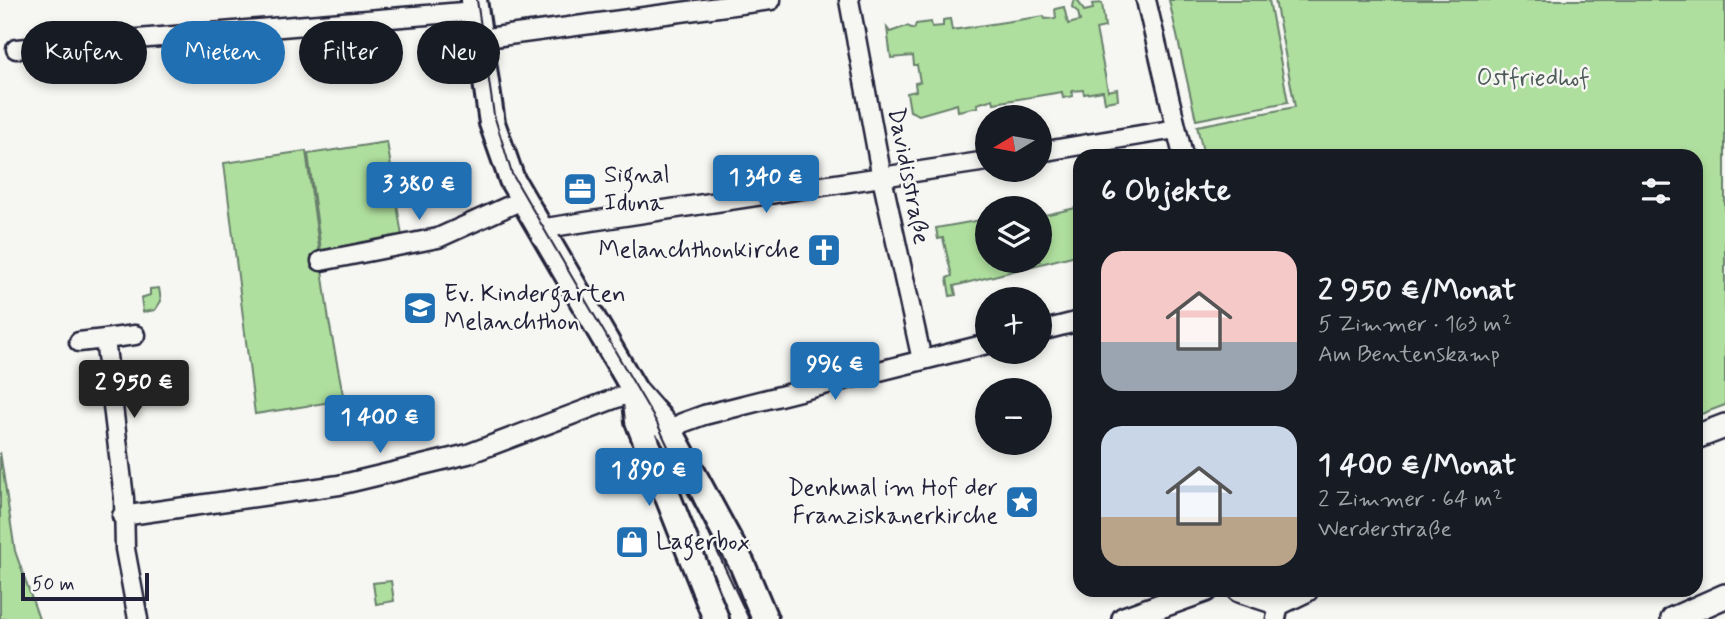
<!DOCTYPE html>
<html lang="de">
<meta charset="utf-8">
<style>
body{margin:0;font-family:Mynerve,sans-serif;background:#242831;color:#f1f3f6;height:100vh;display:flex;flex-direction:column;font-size:26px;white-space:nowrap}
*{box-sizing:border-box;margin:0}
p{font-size:23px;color:#9ea1a6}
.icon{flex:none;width:38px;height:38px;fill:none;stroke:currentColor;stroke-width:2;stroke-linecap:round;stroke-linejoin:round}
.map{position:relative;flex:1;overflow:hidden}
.details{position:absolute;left:1073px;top:149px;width:630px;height:448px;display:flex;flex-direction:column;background:#171b24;border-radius:21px;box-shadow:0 4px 10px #0003}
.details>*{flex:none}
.top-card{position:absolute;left:21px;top:21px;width:665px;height:63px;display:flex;gap:14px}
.needle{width:46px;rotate:260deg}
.controls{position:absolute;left:975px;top:105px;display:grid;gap:14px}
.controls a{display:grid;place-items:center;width:77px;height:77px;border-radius:50%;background:#171b24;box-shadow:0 4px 10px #0003;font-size:35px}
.scale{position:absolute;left:21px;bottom:18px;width:128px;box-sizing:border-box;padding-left:7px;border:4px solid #22223b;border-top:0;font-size:19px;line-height:24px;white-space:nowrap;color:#22223b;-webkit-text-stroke:5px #f6f6f2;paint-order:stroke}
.price{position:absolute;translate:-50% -60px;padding:0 16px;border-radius:7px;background:#1f6fb2;color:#fff;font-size:23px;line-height:46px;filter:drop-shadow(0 2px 4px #0008)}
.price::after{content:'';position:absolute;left:50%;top:42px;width:21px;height:16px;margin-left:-10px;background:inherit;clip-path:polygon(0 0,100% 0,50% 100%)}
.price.on{background:#222;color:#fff}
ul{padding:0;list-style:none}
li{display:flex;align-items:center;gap:21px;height:175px;padding:0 28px}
li span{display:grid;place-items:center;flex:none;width:196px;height:140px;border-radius:21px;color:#555}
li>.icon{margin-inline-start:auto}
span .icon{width:84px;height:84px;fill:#fffc;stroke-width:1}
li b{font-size:30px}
h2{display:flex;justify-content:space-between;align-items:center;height:84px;padding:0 28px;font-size:30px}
.chip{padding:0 24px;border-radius:32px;background:#171b24;box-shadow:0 4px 10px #0003;font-size:24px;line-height:63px}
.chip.on{background:#1f6fb2;color:#fff}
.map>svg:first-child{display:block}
.green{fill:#afdf9e;stroke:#68806c;stroke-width:2}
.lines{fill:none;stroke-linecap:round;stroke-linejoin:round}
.minor-casing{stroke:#22223b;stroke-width:23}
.tertiary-casing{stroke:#22223b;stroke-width:28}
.secondary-casing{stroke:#22223b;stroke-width:30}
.minor{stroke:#f6f6f2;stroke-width:18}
.tertiary{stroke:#f6f6f2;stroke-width:23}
.secondary{stroke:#f6f6f2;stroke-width:24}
.tram{stroke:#22223b;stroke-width:2}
.labels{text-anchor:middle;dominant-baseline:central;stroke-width:5;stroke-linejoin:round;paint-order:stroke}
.park-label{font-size:24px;fill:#4c5b59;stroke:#f6f6f2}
.poi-label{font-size:24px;fill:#22223b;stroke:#f6f6f2;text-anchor:start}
.street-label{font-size:24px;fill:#22223b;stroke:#f6f6f2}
</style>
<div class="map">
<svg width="1725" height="619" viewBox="0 0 1725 619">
<rect width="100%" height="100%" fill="#f6f6f2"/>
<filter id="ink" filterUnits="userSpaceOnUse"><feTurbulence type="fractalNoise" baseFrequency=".0143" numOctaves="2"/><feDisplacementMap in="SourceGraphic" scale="14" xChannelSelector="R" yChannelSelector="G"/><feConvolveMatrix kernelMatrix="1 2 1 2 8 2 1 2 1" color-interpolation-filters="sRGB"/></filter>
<g filter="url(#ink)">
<path class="green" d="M 1078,0 L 1084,11 L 1093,9 L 1092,4 L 1102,3 L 1105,27 L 1096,29 L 1108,91 L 1117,89 L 1118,100 L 1105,102 L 1103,91 L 1084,94 L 1083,90 L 1072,91 L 1073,96 L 1063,98 L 1062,92 L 994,103 L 993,99 L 977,104 L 978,107 L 958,111 L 957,104 L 919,115 L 910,111 L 907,93 L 916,91 L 915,83 L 920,82 L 917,65 L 914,65 L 913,56 L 891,58 L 887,28 L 890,32 L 907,26 L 914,29 L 916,24 L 931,22 L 932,27 L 943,26 L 943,20 L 950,19 L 952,30 L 1044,16 L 1045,19 L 1056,18 L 1055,9 L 1064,7 L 1068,24 L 1080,21 L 1078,12 L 1072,7 L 1073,1 Z
M 1169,0 L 1269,0 L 1288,102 L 1196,120 Z
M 1275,0 L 1725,0 L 1725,405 L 1696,416 L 1696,156 L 1204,156 L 1197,126 L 1295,107 Z
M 387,142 L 402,236 L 321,250 L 308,154 Z
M 306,151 L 329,321 L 344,400 L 255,414 L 224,163 Z
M 1080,207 L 1080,254 L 954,286 L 956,295 L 950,296 L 947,278 L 952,276 L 943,238 L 938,239 L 936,228 L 987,219 L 987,261 L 1040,261 L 1040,216 Z
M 159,288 L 161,301 L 155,310 L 143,312 L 141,298 L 150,295 L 150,289 Z
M 0,452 L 15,551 L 39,619 L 0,619 Z
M 391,581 L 394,601 L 376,604 L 373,583 Z"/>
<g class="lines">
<g class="minor-casing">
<path id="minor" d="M 849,0 L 882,178 L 922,360
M 1146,0 L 1183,156
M 479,39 L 771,0
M 16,49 L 475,11
M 1040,152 L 1176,129
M 539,229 L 987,161
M 321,261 L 438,238 L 522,200
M 1040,331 L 1080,321
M 135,335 L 105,339 L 124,498 L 125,549 L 138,619
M 79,342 L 105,339
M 670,431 L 682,423 L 704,415 L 987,344
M 122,516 L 339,485 L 468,454 L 635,391
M 1276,590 L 1279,603 L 1276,619"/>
</g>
<g class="tertiary-casing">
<path id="tertiary" d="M 1696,437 L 1725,426
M 1239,590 L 1279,603
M 1279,603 L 1306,590
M 1124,619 L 1205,590
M 1673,619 L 1725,596"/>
</g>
<g class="secondary-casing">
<path id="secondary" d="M 474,0 L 492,123 L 512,180 L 635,391 L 670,431 L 742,564 L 765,619
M 635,391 L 638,421 L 716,619"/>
</g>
<use href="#minor" class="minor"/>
<use href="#tertiary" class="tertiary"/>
<use href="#secondary" class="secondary"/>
<path class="tram" d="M 477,0 L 494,115 L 512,174 L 657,423 L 749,619"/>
</g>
</g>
<defs>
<g id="office-square" transform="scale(1.75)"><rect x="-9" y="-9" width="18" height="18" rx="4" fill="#1f6fb2" stroke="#f6f6f2"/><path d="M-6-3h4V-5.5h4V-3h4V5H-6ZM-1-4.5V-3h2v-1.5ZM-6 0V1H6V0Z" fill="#fff"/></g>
<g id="church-square" transform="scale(1.75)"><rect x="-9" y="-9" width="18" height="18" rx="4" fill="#1f6fb2" stroke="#f6f6f2"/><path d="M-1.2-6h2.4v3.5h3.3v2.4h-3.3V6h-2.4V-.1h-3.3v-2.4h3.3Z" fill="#fff"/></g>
<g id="school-square" transform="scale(1.75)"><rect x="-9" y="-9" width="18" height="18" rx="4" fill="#1f6fb2" stroke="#f6f6f2"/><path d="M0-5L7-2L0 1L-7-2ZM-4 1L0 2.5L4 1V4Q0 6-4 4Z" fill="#fff"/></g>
<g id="sight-square" transform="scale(1.75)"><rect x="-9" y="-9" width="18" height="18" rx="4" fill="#1f6fb2" stroke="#f6f6f2"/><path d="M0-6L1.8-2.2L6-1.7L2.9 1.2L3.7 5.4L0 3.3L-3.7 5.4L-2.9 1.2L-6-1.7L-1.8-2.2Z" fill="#fff"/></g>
<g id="shop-square" transform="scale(1.75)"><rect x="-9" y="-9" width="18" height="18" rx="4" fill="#1f6fb2" stroke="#f6f6f2"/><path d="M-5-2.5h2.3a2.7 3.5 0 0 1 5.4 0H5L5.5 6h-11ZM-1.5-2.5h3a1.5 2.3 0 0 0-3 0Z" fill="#fff"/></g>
</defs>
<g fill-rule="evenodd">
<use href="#office-square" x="580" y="189"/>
<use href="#church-square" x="824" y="250"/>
<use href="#school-square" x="420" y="308"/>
<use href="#sight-square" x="1022" y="502"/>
<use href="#shop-square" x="632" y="542"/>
</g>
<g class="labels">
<g class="park-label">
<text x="1533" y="78">Ostfriedhof</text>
</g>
<g class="poi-label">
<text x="604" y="175">Signal<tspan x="604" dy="28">Iduna</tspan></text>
<text x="800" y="250" text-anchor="end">Melanchthonkirche</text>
<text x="444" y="294">Ev. Kindergarten<tspan x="444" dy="28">Melanchthon</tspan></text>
<text x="998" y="488" text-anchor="end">Denkmal im Hof der<tspan x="998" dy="28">Franziskanerkirche</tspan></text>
<text x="656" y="542">Lagerbox</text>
</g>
<g class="street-label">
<text transform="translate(908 176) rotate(79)">Davidisstraße</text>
</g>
</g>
</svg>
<div class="controls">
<a><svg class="needle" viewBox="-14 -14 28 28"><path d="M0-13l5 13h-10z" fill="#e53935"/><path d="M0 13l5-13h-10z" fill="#9ea1a6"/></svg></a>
<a><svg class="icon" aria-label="layers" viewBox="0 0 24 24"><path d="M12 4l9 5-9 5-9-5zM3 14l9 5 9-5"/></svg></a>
<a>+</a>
<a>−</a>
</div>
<div class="scale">50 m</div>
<b class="price" style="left:766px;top:215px">1 340 €</b>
<b class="price" style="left:419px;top:222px">3 380 €</b>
<b class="price" style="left:835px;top:402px">996 €</b>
<b class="price on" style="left:134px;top:420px">2 950 €</b>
<b class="price" style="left:380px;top:455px">1 400 €</b>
<b class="price" style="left:649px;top:508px">1 890 €</b>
<div class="top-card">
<a class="chip">Kaufen</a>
<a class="chip on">Mieten</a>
<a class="chip">Filter</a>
<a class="chip">Neu</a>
</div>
<section class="details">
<h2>6 Objekte<svg class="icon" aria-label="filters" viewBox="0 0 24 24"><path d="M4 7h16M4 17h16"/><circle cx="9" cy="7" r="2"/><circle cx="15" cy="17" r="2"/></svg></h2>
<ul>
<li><span style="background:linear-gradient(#f6c9c9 65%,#9aa5b1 0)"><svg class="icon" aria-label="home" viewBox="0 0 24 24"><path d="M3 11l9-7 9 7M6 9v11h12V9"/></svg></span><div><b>2 950 €/Monat</b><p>5 Zimmer · 163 m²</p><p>Am Bentenskamp</p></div></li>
<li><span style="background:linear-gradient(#c9d6e8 65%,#b9a48a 0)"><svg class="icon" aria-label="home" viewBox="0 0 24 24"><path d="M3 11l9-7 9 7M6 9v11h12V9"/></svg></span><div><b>1 400 €/Monat</b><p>2 Zimmer · 64 m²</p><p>Werderstraße</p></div></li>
</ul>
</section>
</div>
